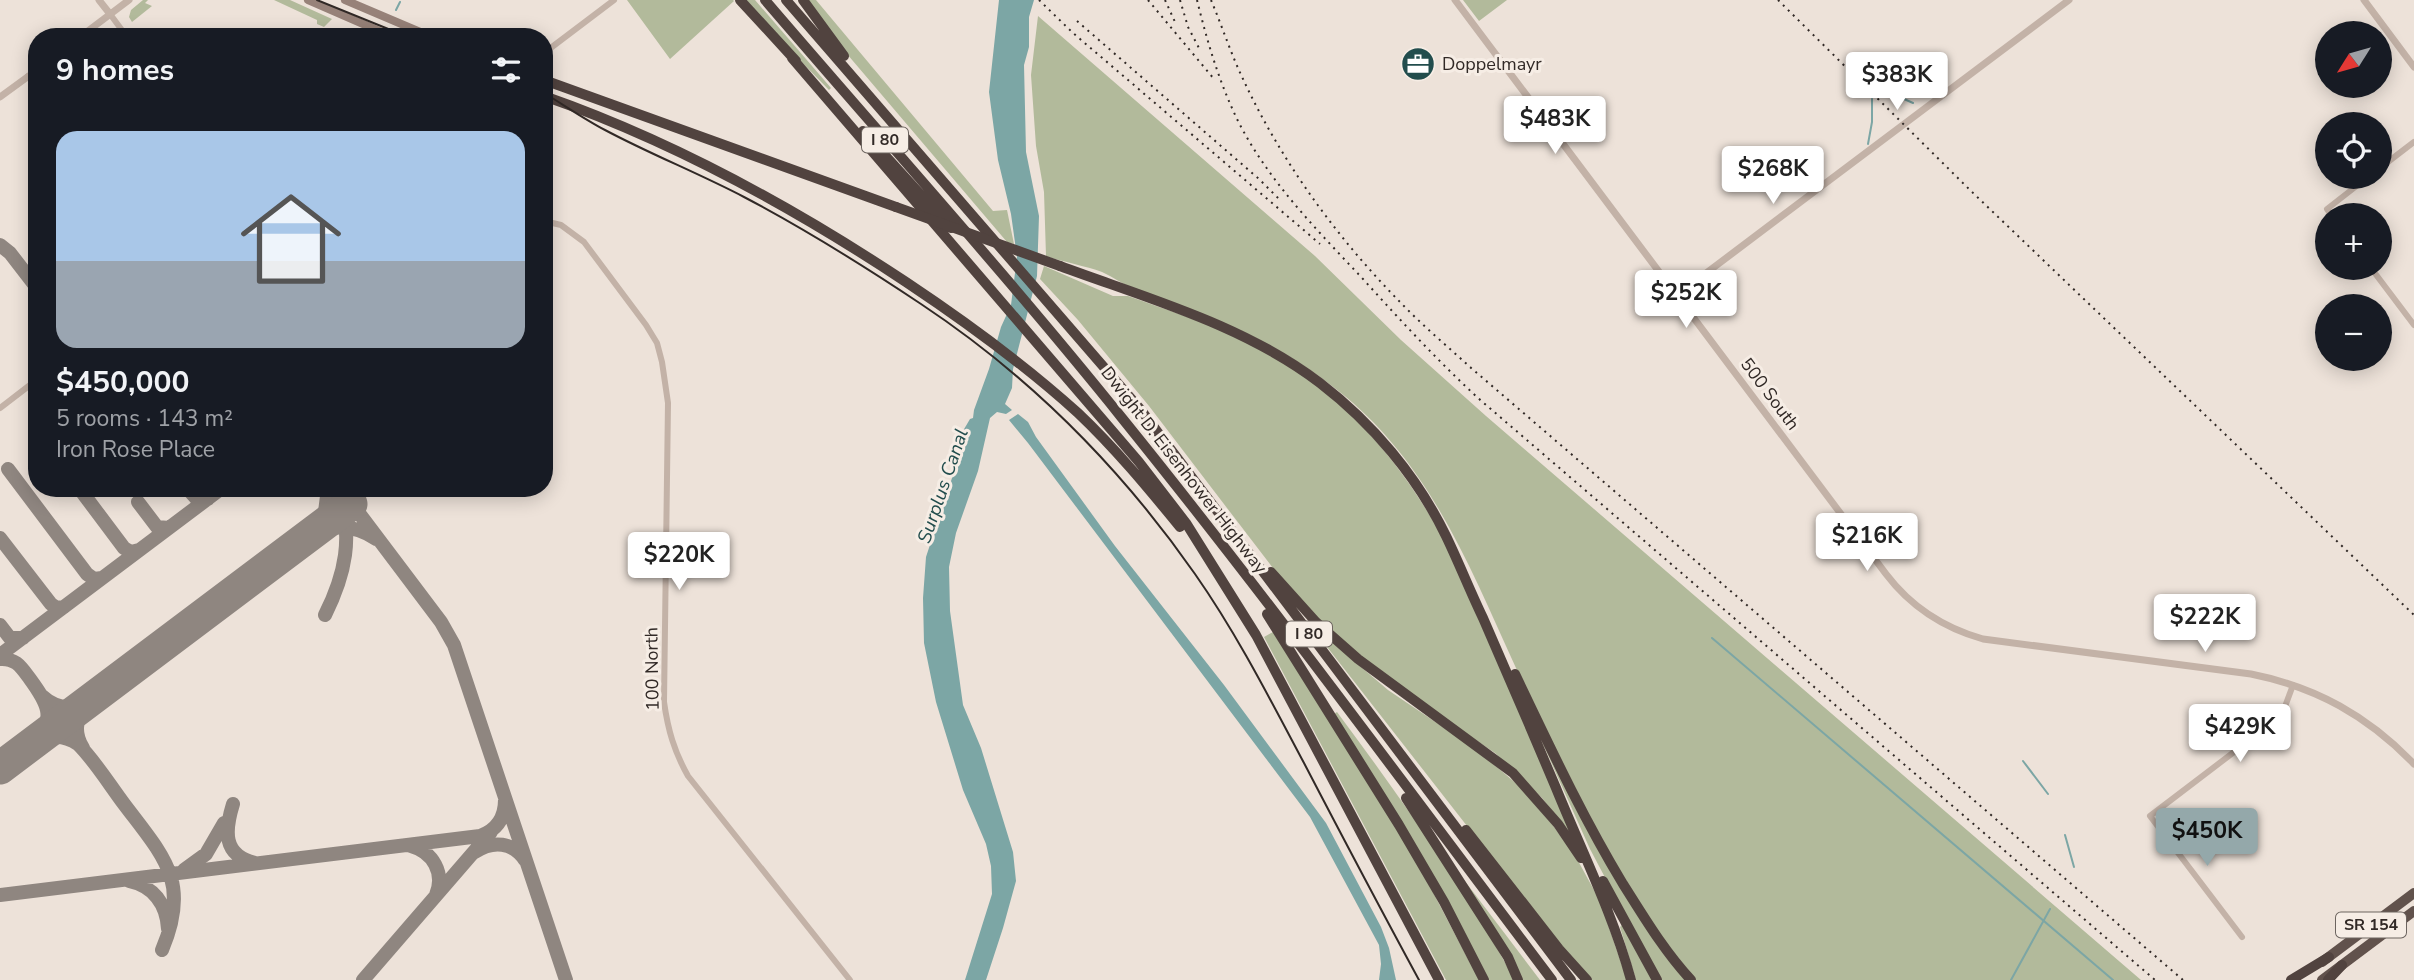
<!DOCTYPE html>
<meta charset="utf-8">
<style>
body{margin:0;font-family:"Nunito Sans",sans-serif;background:#242831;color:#f1f3f6;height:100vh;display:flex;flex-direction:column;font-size:26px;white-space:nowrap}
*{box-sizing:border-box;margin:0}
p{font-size:23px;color:#9ea1a6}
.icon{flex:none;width:38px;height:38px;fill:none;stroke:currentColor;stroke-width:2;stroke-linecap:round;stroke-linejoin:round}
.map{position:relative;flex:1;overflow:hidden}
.sheet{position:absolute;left:28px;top:28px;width:525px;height:469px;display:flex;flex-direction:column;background:#171b24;border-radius:28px;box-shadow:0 4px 18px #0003}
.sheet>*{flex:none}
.needle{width:46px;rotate:233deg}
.fabs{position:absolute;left:2315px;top:21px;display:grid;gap:14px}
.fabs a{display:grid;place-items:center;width:77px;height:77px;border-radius:50%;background:#171b24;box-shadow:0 4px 18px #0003;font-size:35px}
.price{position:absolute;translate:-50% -60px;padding:0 16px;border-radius:7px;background:#fff;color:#222;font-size:23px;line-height:46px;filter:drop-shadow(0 2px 4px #0008)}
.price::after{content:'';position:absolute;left:50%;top:42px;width:21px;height:16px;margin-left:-10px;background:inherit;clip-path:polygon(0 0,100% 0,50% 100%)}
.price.on{background:#94a8aa;color:#111}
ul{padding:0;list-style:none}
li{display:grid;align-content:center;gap:14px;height:371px;padding:0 28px}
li+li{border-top:2px solid #363941}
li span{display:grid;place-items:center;height:217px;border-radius:21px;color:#555}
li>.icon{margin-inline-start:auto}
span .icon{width:126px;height:126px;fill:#fffc;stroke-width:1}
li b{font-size:30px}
h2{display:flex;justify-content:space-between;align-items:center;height:84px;padding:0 28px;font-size:30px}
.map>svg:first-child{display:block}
.green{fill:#b2ba9b}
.water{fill:#7ca6a5}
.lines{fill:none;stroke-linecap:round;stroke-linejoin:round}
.stream{stroke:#7ca6a5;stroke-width:2}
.taxiway{stroke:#8f8680;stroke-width:14}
.runway{stroke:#8f8680;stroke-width:33}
.minor{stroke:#c3b2a7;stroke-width:6}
.tertiary{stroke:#c3b2a7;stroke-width:7}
.secondary{stroke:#978279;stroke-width:8}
.trunk{stroke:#61524c;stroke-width:10}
.motorway{stroke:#51433f;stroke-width:10}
.tram{stroke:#312926;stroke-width:2}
.rail{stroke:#312926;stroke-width:2;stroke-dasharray:2 5;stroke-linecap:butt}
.motorway-bridge{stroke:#51433f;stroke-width:10}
.labels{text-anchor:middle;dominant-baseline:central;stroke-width:6;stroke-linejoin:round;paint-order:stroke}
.shield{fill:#f6ede5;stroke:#6c645f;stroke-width:2}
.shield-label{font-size:16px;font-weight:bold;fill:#312926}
.poi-label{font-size:18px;fill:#312926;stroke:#f6ede5;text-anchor:start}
.street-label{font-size:18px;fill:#312926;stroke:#f6ede5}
.water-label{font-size:19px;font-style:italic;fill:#224d4d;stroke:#f6ede5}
</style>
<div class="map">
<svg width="2414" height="980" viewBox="0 0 2414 980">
<rect width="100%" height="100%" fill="#ede2d9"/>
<path class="green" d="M 143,0 L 148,0 L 145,3 L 152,6 L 132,22 L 129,17 L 131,10 Z
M 274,0 L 290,0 L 332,19 L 324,27 L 317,24 L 317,20 Z
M 627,0 L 733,0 L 734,1 L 670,59 Z
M 746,0 L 755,0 L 831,88 L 829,90 L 791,51 Z
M 806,0 L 816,0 L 993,211 L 1007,210 L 1014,244 L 1007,242 L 830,34 Z
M 1463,0 L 1507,0 L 1479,21 Z
M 1038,16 L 1315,256 L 1401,340 L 1486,416 L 2141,980 L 1695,980 C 1619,887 1567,776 1516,668 C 1470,568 1433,470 1346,397 C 1280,342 1214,317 1135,289 C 1122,284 1113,277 1102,272 C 1086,266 1063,262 1046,256 L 1044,192 L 1036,146 L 1031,75 Z
M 1044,266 L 1113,296 L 1128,296 C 1164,309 1203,321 1238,338 C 1333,383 1394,449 1444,540 L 1576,842 L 1542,798 L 1495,753 L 1406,693 L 1330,631 L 1279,576 L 1149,406 L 1078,320 L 1040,279 Z
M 1306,620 L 1388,690 L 1462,740 L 1498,768 L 1518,785 L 1552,824 L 1577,859 L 1600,901 L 1627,980 L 1592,980 L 1564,950 Z
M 1273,632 L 1416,860 L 1479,980 L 1446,980 L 1264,637 Z
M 1337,712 C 1401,798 1463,886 1515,980 L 1487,980 L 1334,714 Z
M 1529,713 L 1559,771 L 1687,980 L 1659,980 L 1590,849 Z
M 1458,872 L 1540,980 L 1522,980 Z
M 1622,925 L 1653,980 L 1636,980 L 1620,927 Z"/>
<path class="water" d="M 999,0 L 1034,0 L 1029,17 L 1029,47 L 1024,65 L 1026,152 L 1039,216 L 1037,276 L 1013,369 L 1012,388 L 1005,404 L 1012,410 L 1006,414 L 997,412 L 990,418 L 978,471 L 956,533 L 949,567 L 950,611 L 963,705 L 981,748 L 1013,852 L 1016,881 L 1003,928 L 986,980 L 965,980 L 992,894 L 991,866 L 986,844 L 963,790 L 936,702 L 924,643 L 923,598 L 926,557 L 953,475 L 960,436 L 970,419 L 973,418 L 974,410 L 989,369 L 1001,327 L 1011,305 L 1017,257 L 1011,214 L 998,160 L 989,92 Z
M 1018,414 L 1028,422 L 1036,437 L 1115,546 L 1224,685 L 1326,823 L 1381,927 L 1389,948 L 1396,980 L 1379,980 L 1381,964 L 1379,945 L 1310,817 L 1028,443 L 1009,420 Z"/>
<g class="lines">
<path class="stream" d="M 396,10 L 400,2
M 1878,92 L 1884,90 L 1913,103
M 1868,144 L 1872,122 L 1872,99
M 1712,638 L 2113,980
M 2023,761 L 2048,794
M 2065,835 L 2074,867
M 2011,980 L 2050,909"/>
<path class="taxiway" d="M 0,245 L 10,253 L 37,288
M 8,469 L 87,574 L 94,579 L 102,578
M 79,488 L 124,548 L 131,552 L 139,550
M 187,488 L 196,498 L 208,499
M 340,488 L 441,622 L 454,645 L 566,980
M 138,502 L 157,527 L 169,528
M 309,534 L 325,512 L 328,488
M 0,538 L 51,604 L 57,608 L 64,607
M 295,546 C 323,528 345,518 376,539
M 325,615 C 345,575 354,536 338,493
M 0,625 L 10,638 L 23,638
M 0,655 L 222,488
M 0,659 C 16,658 21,667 30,679 C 46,701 58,719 34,742
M 42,696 C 56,709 72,710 88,702
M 30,746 C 46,736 61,733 78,744 C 95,761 109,784 124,804 C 164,857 191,882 162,950
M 83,748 C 73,732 76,716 88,702
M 233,804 C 225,830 222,855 255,863
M 411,846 C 433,852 445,873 436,895
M 475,852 C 493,840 513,842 525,860
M 184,870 L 206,854 L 224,823
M 129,881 C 153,886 167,904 168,929
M 0,895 L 480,836 C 497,830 505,818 505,800
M 363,980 L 491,832"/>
<path class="runway" d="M 0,768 L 351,504"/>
<path class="minor" d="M 110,14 L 127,37
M 544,53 L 614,0
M 28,76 L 37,89
M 2380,168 L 2414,142
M 2331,215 L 2327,209 L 2368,177
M 544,221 L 561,225 L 584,242 L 646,325 L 657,343 L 662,362 L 668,403 L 664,702 C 668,730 674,751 688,776 L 850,980
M 2371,268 L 2414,325
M 0,408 L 30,385
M 2242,937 L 2150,816 L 2276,720 L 2283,712 L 2293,685"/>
<path class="tertiary" d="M 99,0 L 110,14
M 1455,0 L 1886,574 C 1911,607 1944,628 1983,639 L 2251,674 C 2316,687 2368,716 2414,764
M 2364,0 L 2414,67
M 80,37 L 129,0
M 0,97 L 37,70
M 1677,295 L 2069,0"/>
<path class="secondary" d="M 308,0 L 393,37
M 345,0 L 432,37"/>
<path class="trunk" d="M 2322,962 L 2414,893
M 2322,980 L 2414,911"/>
<path class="motorway" d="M 740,0 L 796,61
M 765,0 C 884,139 1007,275 1122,418 C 1270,601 1410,792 1552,980
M 786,0 L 1141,410 L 1571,980
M 803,0 L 844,56
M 792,58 L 1139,462 L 1186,523 L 1256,635 L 1439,980
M 544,80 L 896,207
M 544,96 C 673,141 793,207 906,282 C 966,322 1024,364 1078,413 C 1115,448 1148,488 1180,527
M 863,131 L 951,228
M 1060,266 C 1149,299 1244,325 1320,383 C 1372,423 1417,476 1446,536 C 1459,563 1470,591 1483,618 C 1508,675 1532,731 1556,788 C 1582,852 1613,914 1631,980
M 1271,572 L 1316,622 L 1358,659 L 1513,773 L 1558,824 L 1581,858
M 1267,614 L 1399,825 L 1444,902 L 1484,980
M 1515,674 C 1549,745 1582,816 1623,884 C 1644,917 1664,951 1691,980
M 1406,798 L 1508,957 L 1518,980
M 1466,830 L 1559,949 L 1587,980
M 1603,881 L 1657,980
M 2291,980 L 2329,957
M 2328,980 L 2342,965"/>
<path class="tram" d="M 317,0 L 408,37
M 544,93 C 564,105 584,119 605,130 C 650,154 698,173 744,197 C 805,229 864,266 921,304 C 1028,375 1121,468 1195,574 C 1237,634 1270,699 1304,763 C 1342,836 1380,908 1419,980"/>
<path class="rail" d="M 1039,0 L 1073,33 L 1320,244
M 1148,0 L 1214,79
M 1165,0 L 1175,22
M 1180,0 L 1188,27 L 1200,50
M 1197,0 C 1207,41 1219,82 1238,121 C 1269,182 1317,230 1363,279 C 1400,320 1437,360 1478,398 L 2155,980
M 1211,0 C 1222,26 1231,54 1243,79 C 1281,161 1337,238 1400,302 C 1422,325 1447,346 1470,367 L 2183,980
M 1778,0 L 1971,191 L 2414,615
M 1077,21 L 1259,179 L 1279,199"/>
<path class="motorway-bridge" d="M 896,207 L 1060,266"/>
</g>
<defs>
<g id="office-disc" transform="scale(1.75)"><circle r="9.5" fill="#224d4d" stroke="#f6ede5"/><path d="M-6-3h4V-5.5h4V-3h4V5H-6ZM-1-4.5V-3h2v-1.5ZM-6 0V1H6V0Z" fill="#fff"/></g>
</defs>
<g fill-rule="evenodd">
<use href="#office-disc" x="1418" y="64"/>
</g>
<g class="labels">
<g class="shield">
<rect x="862" y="127.5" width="46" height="25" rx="5"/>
<rect x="1286" y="621.5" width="46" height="25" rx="5"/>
<rect x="2336" y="912.5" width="70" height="25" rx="5"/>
</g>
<g class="shield-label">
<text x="885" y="140">I 80</text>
<text x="1309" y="634">I 80</text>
<text x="2371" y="925">SR 154</text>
</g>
<g class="poi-label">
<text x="1442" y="64">Doppelmayr</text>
</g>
<g class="street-label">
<text transform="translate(1770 394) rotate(53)">500 South</text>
<text transform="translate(1184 470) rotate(52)">Dwight D. Eisenhower Highway</text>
<text transform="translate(652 669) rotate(-91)">100 North</text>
</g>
<g class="water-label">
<text transform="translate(943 486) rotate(-71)">Surplus Canal</text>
</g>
</g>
</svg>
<div class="fabs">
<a><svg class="needle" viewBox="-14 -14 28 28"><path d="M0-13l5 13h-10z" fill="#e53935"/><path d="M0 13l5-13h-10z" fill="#9ea1a6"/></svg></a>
<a><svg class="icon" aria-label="locate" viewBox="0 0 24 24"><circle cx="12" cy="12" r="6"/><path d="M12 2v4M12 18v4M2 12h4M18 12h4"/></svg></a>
<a>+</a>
<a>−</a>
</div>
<b class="price" style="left:1897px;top:112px">$383K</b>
<b class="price" style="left:1555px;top:156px">$483K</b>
<b class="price" style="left:1773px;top:206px">$268K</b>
<b class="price" style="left:1686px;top:330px">$252K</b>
<b class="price" style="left:1867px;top:573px">$216K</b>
<b class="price" style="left:679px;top:592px">$220K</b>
<b class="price" style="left:2205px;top:654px">$222K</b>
<b class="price" style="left:2240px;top:764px">$429K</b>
<b class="price on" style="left:2207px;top:868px">$450K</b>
<section class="sheet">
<h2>9 homes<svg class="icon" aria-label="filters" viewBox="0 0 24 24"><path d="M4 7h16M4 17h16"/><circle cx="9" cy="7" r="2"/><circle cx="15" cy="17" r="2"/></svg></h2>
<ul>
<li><span style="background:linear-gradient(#a9c7e8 60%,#9aa5b1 0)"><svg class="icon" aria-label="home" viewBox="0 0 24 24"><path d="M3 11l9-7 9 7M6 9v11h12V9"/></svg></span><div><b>$450,000</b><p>5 rooms · 143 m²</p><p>Iron Rose Place</p></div></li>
</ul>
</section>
</div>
